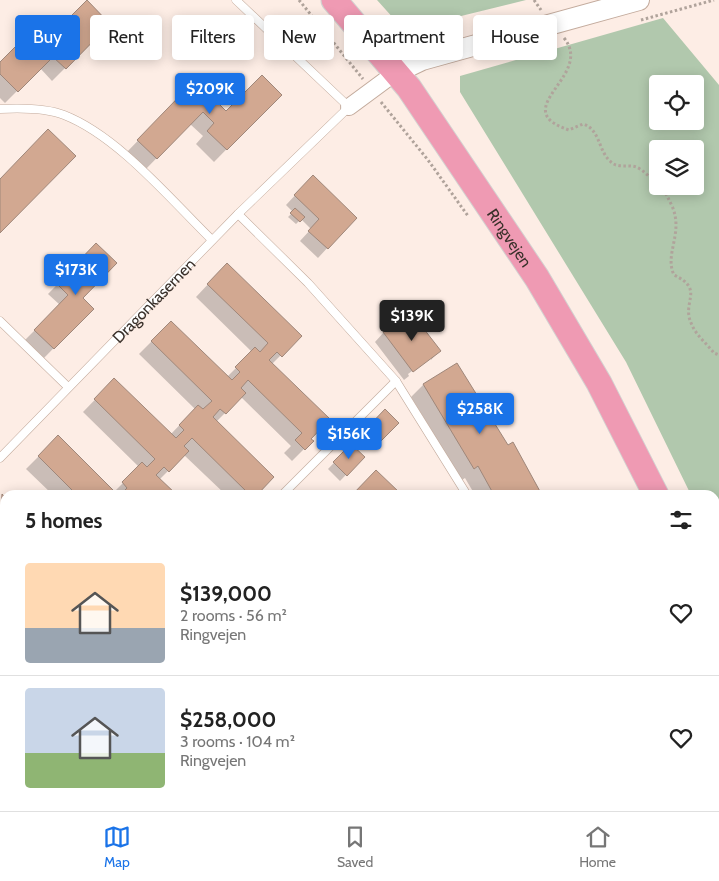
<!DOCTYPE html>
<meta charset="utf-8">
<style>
body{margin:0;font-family:Cabin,sans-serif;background:#f6f6f6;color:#222;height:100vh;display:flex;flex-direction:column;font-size:19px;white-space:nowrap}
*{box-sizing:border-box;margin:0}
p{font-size:16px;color:#767676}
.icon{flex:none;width:28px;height:28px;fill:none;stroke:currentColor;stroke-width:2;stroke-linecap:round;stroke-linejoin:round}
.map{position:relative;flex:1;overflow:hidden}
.details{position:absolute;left:0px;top:490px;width:720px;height:321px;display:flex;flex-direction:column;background:#fff;border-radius:15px 15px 0 0;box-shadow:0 2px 12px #0003}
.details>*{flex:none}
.hud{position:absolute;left:15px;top:15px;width:690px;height:45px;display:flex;gap:10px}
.buttons{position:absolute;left:649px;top:75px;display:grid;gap:10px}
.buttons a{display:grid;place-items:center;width:55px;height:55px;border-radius:5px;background:#fff;box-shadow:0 2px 12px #0003;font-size:25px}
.price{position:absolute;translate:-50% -42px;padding:0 11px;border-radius:5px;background:#1a73e8;color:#fff;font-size:16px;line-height:32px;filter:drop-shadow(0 1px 2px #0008)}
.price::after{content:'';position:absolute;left:50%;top:30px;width:15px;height:11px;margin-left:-8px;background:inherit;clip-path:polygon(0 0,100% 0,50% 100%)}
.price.active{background:#222;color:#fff}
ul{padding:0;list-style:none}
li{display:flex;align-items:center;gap:15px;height:125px;padding:0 25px}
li+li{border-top:1px solid #e0e0e0}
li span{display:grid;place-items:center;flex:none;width:140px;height:100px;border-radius:5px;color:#555}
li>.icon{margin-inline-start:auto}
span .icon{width:60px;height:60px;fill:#fffc;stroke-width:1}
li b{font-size:21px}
h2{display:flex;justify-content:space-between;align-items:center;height:60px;padding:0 25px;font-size:21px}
.chip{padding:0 18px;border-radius:5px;background:#fff;box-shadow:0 2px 12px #0003;font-size:18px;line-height:45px}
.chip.active{background:#1a73e8;color:#fff}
.tab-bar{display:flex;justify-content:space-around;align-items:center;height:70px;border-top:1px solid #e0e0e0;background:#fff;font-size:14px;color:#767676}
.tab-bar a{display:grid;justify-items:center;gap:2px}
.tab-bar .active{color:#1a73e8}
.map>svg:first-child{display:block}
.green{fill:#b1c8ad;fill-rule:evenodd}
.shadow{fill:#0003}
.building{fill:#d2a891;stroke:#9f877a}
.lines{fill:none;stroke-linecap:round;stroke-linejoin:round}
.service-casing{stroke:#c3ab9d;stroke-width:9}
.minor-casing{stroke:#c3ab9d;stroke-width:18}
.tertiary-casing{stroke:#c3ab9d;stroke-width:22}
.primary-casing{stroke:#d3d1d0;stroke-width:27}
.path{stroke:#b0a39b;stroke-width:3;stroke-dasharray:2.5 2.5;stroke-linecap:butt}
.service{stroke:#fff;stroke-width:8}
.minor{stroke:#fff;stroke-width:16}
.tertiary{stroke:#fff;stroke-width:20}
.primary{stroke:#ef9ab3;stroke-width:25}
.labels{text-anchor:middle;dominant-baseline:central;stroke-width:4;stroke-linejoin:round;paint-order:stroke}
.street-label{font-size:16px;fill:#39302a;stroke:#fff}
</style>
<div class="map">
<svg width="719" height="811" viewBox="0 0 719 811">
<rect width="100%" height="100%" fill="#fdede5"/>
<path class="green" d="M 377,0 L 526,0 L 404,30 Z
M 663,18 L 719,85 L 719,551 L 715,543 L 715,495 L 691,495 L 626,362 L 460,92 L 460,76 ZM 658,84 L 695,84 L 695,121 L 658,121 ZM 658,149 L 695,149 L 695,186 L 658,186 Z"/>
<path class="shadow" d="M 109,24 L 52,81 L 40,68 L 5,103 L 0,98 L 0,64 L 47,42 Z
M 185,92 L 213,100 L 226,113 L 280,95 L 214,162 L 196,144 L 203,136 L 190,124 L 144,171 L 126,153 Z
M 313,176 L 355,218 L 318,258 L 300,241 L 311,229 L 301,219 L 296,224 L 288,217 L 293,212 L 286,205 Z
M 96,245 L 81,298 L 92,309 L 44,358 L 25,340 L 60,305 L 48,294 Z
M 227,264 L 300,336 L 272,364 L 312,441 L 292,461 L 284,453 L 291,446 L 241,397 L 216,422 L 255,495 L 226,495 L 184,455 L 159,480 L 175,495 L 53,495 L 26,469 L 58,437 L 114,492 L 139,467 L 83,412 L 114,380 L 170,435 L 195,409 L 139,354 L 171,322 L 227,377 L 252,352 L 196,297 Z
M 384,332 L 439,351 L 431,360 L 431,357 L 408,374 L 409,376 L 404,380 L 375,342 Z
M 457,364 L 507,447 L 541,495 L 475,495 L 465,478 L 462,480 L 411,397 L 423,385 Z
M 385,411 L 397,423 L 374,446 L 361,434 Z
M 351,445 L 363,457 L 340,481 L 328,469 Z
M 2,495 L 5,499 L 5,561 L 0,556 Z
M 0,662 L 5,667 L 5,730 L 0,725 Z
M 37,806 L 93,806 L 88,811 L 37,811 L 35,809 Z
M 222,806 L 236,806 L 240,811 L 222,811 L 220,808 Z
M 437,806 L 510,806 L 505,811 L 432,811 Z"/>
<path class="building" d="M 87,0 L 110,24 L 66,69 L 53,57 L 18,92 L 0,74 L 0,62 L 34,28 L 47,40 Z
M 262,75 L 282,95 L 227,150 L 207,131 L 214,123 L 203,112 L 157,159 L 137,140 L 197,78 L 217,98 L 215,100 L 226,111 Z
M 48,129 L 76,156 L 0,233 L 0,179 Z
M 313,175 L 357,218 L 328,249 L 308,231 L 319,219 L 294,195 Z
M 295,208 L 305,217 L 300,222 L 290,213 Z
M 96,243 L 117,263 L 83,298 L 94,309 L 54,349 L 34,330 L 68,295 L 57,284 Z
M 227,263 L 302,336 L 282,357 L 277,352 L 269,360 L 330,419 L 311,439 L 314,441 L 305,450 L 295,440 L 302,433 L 248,380 L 241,388 L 246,393 L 226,414 L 220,409 L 213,417 L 274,477 L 257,495 L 250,495 L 192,438 L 184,446 L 189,451 L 169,472 L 164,467 L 156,475 L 177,495 L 120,495 L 127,488 L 122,482 L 142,462 L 147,467 L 155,459 L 94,399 L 114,378 L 176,438 L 184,430 L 179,425 L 198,405 L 203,409 L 212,401 L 151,341 L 171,321 L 232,380 L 240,372 L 235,367 L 255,347 L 260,352 L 268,343 L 207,284 Z
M 410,311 L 441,351 L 413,372 L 383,332 Z
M 457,363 L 508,445 L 513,442 L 542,495 L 494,495 L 478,466 L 474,469 L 423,384 Z
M 385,409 L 399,423 L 381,441 L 367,428 Z
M 58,435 L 118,495 L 77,495 L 38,456 Z
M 351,444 L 365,457 L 347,476 L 333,462 Z
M 376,470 L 400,493 L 398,495 L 352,495 Z
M 2,494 L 5,497 L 5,537 L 0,532 Z
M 0,604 L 5,609 L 5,640 L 0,645 Z
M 0,660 L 5,665 L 5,706 L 0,701 Z
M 38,806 L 53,806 L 58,811 L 43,811 Z
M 66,806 L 95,806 L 90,811 L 71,811 Z
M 223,806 L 237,806 L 242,811 L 228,811 Z
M 250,806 L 276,806 L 281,811 L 245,811 Z
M 436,806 L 500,806 L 498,808 L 501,811 L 431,811 Z
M 646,806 L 658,806 L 659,811 L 634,811 Z"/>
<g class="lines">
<g class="service-casing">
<g id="service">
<path d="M 0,109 C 20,108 46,108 64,115 C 118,136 170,199 212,240"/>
<path d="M 238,214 L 308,283 L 396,381 L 467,495"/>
<path d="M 0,321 L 68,387"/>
<path id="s1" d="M 0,458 L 238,214 L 349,107 L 236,0"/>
<path d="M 282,495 L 396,381"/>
<path d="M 0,779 L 5,774"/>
<path d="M 611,806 L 613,811"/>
<path d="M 392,811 L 396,806"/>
</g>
</g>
<g class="minor-casing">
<path id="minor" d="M 349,107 L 395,73"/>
</g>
<g class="tertiary-casing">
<path id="tertiary" d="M 395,73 L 422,60 L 639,0"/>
</g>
<g class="primary-casing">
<g id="primary">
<path id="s2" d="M 334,0 L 409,88 L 537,278 L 599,383 L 656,495"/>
<path d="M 715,626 L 719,636"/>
</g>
</g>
<path class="path" d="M 299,0 L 363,79
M 534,0 L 541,10
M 641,20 L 714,0
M 564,38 C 595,76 505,109 569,130 L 583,124 C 600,129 598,150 610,161 C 617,169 627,164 636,167 C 644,170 652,180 658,185
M 395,41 L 441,34
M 381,102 L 428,160 L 468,216
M 659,186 C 666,192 668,198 672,206 C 684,233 664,254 674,275 C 706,290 680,302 692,325 C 696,335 707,344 714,353 L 719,355
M 715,569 L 719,579
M 715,687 L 719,697"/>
<use href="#service" class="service"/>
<use href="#minor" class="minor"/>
<use href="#tertiary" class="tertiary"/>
<use href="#primary" class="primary"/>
</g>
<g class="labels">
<g class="street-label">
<text stroke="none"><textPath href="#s2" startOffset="296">Ringvejen</textPath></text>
<text stroke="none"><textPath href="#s1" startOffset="220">Dragonkasernen</textPath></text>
</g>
</g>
</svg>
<div class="buttons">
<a><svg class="icon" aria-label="locate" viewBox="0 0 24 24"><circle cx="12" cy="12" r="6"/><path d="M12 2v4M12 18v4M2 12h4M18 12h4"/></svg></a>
<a><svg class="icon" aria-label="layers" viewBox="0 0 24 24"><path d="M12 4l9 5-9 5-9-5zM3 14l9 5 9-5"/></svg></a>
</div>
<b class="price" style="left:210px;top:115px">$209K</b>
<b class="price" style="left:76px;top:296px">$173K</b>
<b class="price active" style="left:412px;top:342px">$139K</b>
<b class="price" style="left:480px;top:435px">$258K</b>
<b class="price" style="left:349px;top:460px">$156K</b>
<div class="hud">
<a class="chip active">Buy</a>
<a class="chip">Rent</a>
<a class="chip">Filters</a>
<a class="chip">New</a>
<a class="chip">Apartment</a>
<a class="chip">House</a>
</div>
<section class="details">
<h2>5 homes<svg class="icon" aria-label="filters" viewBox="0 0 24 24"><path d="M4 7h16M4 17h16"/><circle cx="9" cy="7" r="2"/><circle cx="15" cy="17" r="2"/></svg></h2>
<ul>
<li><span style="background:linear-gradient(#ffd9b3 65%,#9aa5b1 0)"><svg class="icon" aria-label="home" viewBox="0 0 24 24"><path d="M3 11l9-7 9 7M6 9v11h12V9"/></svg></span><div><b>$139,000</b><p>2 rooms · 56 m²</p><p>Ringvejen</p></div><svg class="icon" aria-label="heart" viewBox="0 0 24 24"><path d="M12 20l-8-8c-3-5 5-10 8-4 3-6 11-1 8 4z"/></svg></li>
<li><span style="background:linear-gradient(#c9d6e8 65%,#8fb573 0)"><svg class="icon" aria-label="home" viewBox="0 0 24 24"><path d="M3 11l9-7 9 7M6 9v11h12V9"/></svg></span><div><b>$258,000</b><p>3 rooms · 104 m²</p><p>Ringvejen</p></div><svg class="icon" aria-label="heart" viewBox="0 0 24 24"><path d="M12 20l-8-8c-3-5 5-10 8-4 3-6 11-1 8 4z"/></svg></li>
</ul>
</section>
</div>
<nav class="tab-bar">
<a class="active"><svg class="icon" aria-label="map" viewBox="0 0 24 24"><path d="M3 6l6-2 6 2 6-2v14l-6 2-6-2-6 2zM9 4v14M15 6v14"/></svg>Map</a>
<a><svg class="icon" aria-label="saved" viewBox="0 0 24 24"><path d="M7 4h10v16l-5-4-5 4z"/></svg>Saved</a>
<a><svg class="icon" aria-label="home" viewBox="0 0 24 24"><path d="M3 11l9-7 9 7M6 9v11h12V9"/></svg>Home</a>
</nav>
